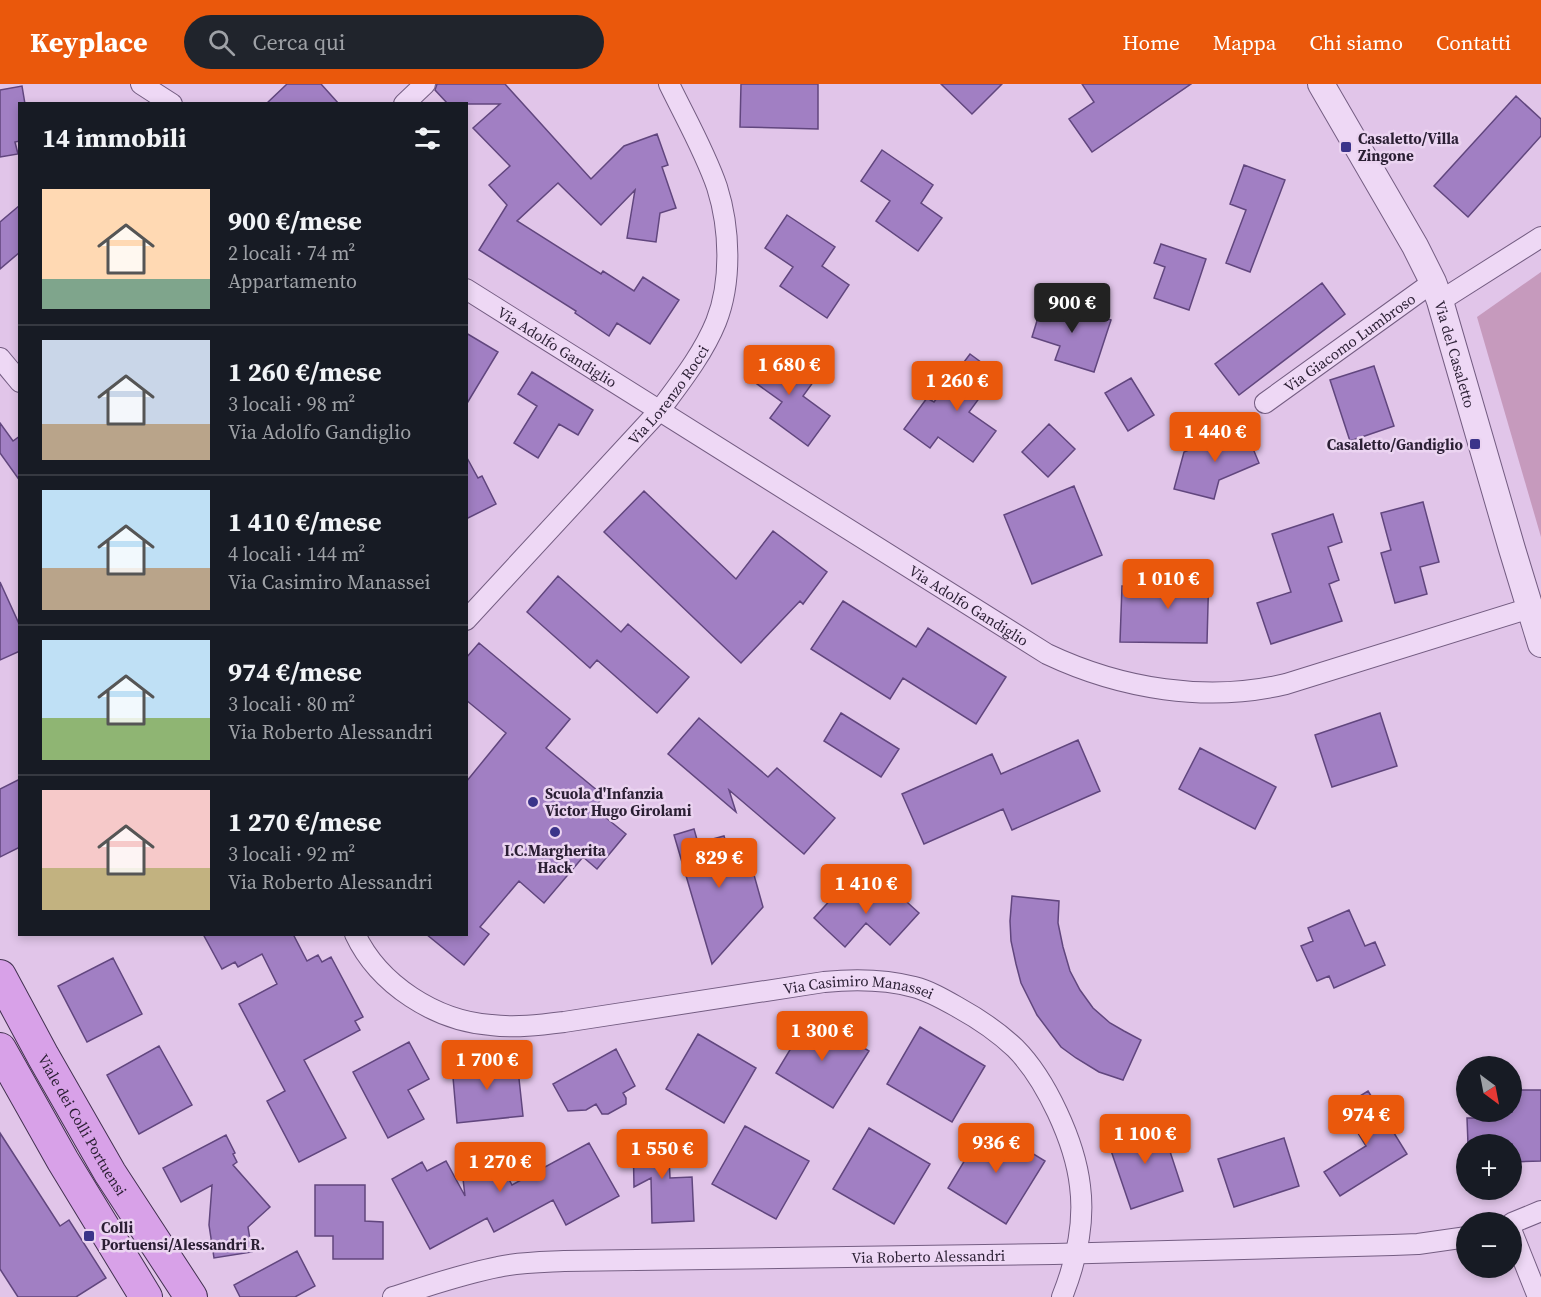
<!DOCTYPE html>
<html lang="it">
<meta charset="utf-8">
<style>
body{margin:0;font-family:"Source Serif 4",serif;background:#20242c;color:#f1f3f6;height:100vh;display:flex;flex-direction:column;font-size:22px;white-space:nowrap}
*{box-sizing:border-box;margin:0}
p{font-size:20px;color:#9ea1a6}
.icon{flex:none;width:33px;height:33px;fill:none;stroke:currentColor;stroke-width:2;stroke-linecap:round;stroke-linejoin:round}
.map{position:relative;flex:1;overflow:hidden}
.drawer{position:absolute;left:18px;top:18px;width:450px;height:834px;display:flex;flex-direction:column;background:#171b24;border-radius:0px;box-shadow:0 3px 9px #0003}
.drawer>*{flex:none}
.needle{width:39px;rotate:148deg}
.controls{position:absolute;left:1456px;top:972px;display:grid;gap:12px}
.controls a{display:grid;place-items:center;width:66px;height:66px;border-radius:50%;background:#171b24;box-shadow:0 3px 9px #0003;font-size:30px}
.price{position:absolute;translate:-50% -51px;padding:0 14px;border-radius:6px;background:#ea580c;color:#fff;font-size:20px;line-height:39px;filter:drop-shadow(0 2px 3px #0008)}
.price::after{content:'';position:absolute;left:50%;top:36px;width:18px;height:14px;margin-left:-9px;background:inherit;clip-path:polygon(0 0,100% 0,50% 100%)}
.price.selected{background:#222;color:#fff}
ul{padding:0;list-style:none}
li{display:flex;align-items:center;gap:18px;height:150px;padding:0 24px}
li+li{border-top:2px solid #363941}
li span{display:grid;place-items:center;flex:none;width:168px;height:120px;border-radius:0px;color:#555}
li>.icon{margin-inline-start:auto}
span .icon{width:72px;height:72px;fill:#fffc;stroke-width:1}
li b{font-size:26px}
h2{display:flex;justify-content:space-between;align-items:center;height:72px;padding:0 24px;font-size:26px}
header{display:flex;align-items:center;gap:36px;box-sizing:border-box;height:84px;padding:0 30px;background:#ea580c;color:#fff}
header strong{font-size:28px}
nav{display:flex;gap:33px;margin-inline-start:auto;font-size:21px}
.search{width:420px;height:54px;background:#20242c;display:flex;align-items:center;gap:15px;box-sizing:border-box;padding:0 21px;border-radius:33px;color:#9ea1a6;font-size:22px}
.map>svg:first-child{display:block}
.green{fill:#c69abd}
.building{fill:#a17fc3;stroke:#61467e;stroke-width:1.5}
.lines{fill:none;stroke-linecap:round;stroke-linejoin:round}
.minor-casing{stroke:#745d82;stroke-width:22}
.tertiary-casing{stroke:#745d82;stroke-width:28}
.primary-casing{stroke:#423150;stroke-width:34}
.minor{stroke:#eed8f5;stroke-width:20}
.tertiary{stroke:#eed8f5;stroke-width:26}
.primary{stroke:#d8a1e8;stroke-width:32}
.poi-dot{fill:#3b348a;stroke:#ebd4f1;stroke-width:2}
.labels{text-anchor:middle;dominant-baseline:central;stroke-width:5;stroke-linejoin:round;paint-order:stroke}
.poi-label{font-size:15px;font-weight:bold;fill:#2b1f34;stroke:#ebd4f1;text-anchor:start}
.street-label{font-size:15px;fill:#2b1f34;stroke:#ebd4f1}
</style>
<header>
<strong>Keyplace</strong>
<div class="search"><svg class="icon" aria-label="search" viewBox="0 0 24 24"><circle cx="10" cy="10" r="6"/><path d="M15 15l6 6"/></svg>Cerca qui</div>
<nav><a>Home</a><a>Mappa</a><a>Chi siamo</a><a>Contatti</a></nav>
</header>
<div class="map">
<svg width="1541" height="1213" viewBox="0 0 1541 1213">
<rect width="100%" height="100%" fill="#e1c5e9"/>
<path class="green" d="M 1541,188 L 1541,453 L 1477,233 Z"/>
<path class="building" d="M 287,0 L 321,0 L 339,20 L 266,20 Z
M 437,0 L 505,0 L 591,95 L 624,62 L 657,50 L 668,81 L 662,83 L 676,124 L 660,129 L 656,158 L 627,154 L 635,106 L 601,141 L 558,99 L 517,137 L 601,190 L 603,187 L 634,207 L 643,193 L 679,216 L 650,260 L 617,239 L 609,252 L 575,229 L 576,227 L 479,166 L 507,121 L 489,101 L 510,82 L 473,44 L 500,20 L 448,20 L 435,6 Z
M 741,0 L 818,0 L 818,45 L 740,43 Z
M 941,0 L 1002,0 L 972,30 Z
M 1082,0 L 1191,0 L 1092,68 L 1069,35 L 1094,18 Z
M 22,2 L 25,20 L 20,20 L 20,57 L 15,58 L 18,70 L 0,73 L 0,6 Z
M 1516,12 L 1541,35 L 1541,52 L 1468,133 L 1434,102 Z
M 882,66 L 933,101 L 921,119 L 942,134 L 918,167 L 876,137 L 890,117 L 861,97 Z
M 1244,81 L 1285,96 L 1250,188 L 1226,179 L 1246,126 L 1230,120 Z
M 20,121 L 20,168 L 0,185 L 0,138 Z
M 787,131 L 835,163 L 822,182 L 849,201 L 827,234 L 780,202 L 793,183 L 765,164 Z
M 1161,160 L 1206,175 L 1189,226 L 1154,214 L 1165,183 L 1154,179 Z
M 1322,199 L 1345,230 L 1239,311 L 1215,280 Z
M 1044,214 L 1111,236 L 1094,288 L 1055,276 L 1060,262 L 1032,253 Z
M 466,249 L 498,268 L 466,321 Z
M 767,263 L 814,297 L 803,312 L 830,332 L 808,362 L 770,334 L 782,318 L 746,292 Z
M 970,270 L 997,290 L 969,328 L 996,347 L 973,378 L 938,353 L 930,364 L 904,345 L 927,314 L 934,318 Z
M 1374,282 L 1394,342 L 1350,357 L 1330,296 Z
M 532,288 L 593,326 L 578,351 L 559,340 L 538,374 L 514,359 L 537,322 L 518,310 Z
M 1131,294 L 1154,331 L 1128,347 L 1105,309 Z
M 0,339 L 13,357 L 20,352 L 20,397 L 0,369 Z
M 1049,340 L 1075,365 L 1048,393 L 1022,368 Z
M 1244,343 L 1259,379 L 1219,396 L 1214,415 L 1174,405 L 1184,368 Z
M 466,372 L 478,394 L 482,392 L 496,420 L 466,435 Z
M 1074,402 L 1102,471 L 1032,500 L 1004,431 Z
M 644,407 L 736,495 L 773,447 L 827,488 L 803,520 L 800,517 L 741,579 L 604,448 Z
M 1423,418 L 1439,478 L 1420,483 L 1427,510 L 1395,519 L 1381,469 L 1391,466 L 1381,429 Z
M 1333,430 L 1342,458 L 1328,463 L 1339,496 L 1329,500 L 1342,537 L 1271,560 L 1257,519 L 1291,508 L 1272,450 Z
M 1176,483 L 1209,483 L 1207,559 L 1120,558 L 1122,502 L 1176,503 Z
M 558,492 L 621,548 L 628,540 L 689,593 L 657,629 L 597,576 L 590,584 L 527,528 Z
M 0,498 L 20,542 L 20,567 L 0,576 Z
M 843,517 L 916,563 L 928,544 L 1006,593 L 976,640 L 903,594 L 890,615 L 811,565 Z
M 479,559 L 570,635 L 546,664 L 604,712 L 594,724 L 626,750 L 597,785 L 583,773 L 544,819 L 519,797 L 480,843 L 489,850 L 464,881 L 426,850 L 466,850 L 466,698 L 506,649 L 466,616 L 466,574 Z
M 841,629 L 899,665 L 881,693 L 824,657 Z
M 1380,629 L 1397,682 L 1332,703 L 1315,651 Z
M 699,634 L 768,693 L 777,684 L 835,734 L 804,770 L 729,706 L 736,728 L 668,670 Z
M 1078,656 L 1100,707 L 1012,746 L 1003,725 L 924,760 L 902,710 L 992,670 L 1001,690 Z
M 1200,664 L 1276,703 L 1255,745 L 1179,705 Z
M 20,695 L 20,763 L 0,773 L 0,705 Z
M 694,745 L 698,759 L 724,752 L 730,771 L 747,766 L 763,823 L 712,880 L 674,751 Z
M 887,800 L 919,829 L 890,861 L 866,839 L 845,863 L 814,834 L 843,802 L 866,823 Z
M 1012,812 L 1059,817 L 1058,839 L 1063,863 L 1070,887 L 1080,906 L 1093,924 L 1110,939 L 1124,947 L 1141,956 L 1123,996 L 1099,988 L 1076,974 L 1061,963 L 1037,931 L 1021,899 L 1016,880 L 1011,857 L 1010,837 Z
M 1349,826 L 1365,862 L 1375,858 L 1385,881 L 1334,904 L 1329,892 L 1317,897 L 1301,862 L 1313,857 L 1308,844 Z
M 203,850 L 293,850 L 307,877 L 318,871 L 322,878 L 331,873 L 363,933 L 355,937 L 360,946 L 304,976 L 346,1054 L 299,1078 L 267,1017 L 285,1007 L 239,920 L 277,900 L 262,870 L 238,883 L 235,878 L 222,885 Z
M 113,874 L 142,930 L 87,958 L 58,902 Z
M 811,931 L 869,967 L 833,1024 L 776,989 Z
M 920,943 L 985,982 L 952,1038 L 887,1000 Z
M 698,950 L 756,984 L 724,1039 L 666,1005 Z
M 409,958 L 429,995 L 408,1006 L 424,1035 L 388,1054 L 353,988 Z
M 159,962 L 192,1021 L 139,1050 L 107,991 Z
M 616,965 L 635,1002 L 623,1009 L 626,1014 L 626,1020 L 608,1030 L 602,1030 L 596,1020 L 586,1026 L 568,1027 L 553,1000 Z
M 517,976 L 523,1032 L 457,1039 L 452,982 Z
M 1512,1006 L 1541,1006 L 1541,1077 L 1512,1078 L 1512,1060 L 1468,1060 L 1467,1034 L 1498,1034 L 1497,1028 L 1512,1028 Z
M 1368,1007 L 1407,1070 L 1340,1112 L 1324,1088 L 1366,1062 L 1342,1023 Z
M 1160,1037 L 1183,1107 L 1131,1125 L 1107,1055 Z
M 986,1041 L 1045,1077 L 1006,1140 L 948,1104 Z
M 745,1042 L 809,1077 L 776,1135 L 712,1100 Z
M 869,1044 L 930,1080 L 894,1140 L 833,1105 Z
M 0,1049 L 60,1142 L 69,1136 L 106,1194 L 76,1213 L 18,1213 L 0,1185 Z
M 668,1050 L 670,1094 L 692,1093 L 694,1137 L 652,1139 L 651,1094 L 634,1103 L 633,1051 Z
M 226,1051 L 235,1069 L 233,1070 L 237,1078 L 233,1081 L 270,1123 L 248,1143 L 252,1168 L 214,1174 L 209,1141 L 212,1101 L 181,1118 L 163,1084 Z
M 1284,1054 L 1299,1102 L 1234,1123 L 1218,1075 Z
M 589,1059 L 619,1112 L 566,1141 L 553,1116 L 494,1148 L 487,1134 L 430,1165 L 392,1095 L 422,1078 L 427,1087 L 446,1077 L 465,1112 L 460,1069 L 473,1062 L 479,1073 L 493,1065 L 512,1101 Z
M 315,1101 L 365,1101 L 365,1137 L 383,1138 L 383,1175 L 333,1175 L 333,1152 L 315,1152 Z
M 297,1167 L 315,1202 L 295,1213 L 240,1213 L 234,1201 Z"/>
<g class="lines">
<g class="minor-casing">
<g id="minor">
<path d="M 141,0 L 172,20"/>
<path d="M 404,20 L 425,0"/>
<path id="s1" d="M 466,205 L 1047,570 C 1121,605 1207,619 1286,600 L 1530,524"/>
<path d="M 1440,217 L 1541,153"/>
<path d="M 0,274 L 20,298"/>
<path id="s2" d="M 1265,319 L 1433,198"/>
<path id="s3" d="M 466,536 L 660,326 C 680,299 703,270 716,238 C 732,198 730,144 717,103 C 705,68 685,33 669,0"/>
<path id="s4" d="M 355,850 C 379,901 436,937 491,941 C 515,944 540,941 564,938 L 824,898 C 854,895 884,895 914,903 C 930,907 945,916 959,924 C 979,935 998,948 1015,964 C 1046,995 1075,1058 1080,1102 C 1085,1140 1076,1178 1062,1213"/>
<path d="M 1512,1139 L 1541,1127"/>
<path d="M 1512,1148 L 1538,1213"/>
<path id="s5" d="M 393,1213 C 428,1202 462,1190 498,1183 C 519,1178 542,1178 564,1177 L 1054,1170 L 1393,1161 L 1418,1160 L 1467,1153"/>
</g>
</g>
<g class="tertiary-casing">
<g id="tertiary">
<path id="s6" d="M 1321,0 L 1415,162 L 1433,198 L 1440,217 L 1512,465 L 1541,560"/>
</g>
</g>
<g class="primary-casing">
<g id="primary">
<path id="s7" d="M 0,892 L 43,972 L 110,1089 L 191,1213"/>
<path d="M 0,965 L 63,1077 L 146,1213"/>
</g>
</g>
<use href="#minor" class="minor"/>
<use href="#tertiary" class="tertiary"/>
<use href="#primary" class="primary"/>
</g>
<g class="poi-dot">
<rect x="1340" y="57" width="12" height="12" rx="3"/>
<rect x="1469" y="354" width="12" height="12" rx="3"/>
<circle cx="533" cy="718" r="6"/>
<circle cx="555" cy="748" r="6"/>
<rect x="83" y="1146" width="12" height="12" rx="3"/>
</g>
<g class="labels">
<g class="poi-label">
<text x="1358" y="54">Casaletto/Villa<tspan x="1358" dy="17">Zingone</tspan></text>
<text x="1463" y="360" text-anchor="end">Casaletto/Gandiglio</text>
<text x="545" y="709">Scuola d'Infanzia<tspan x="545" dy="17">Victor Hugo Girolami</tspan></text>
<text x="555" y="766" text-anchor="middle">I.C.Margherita<tspan x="555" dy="17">Hack</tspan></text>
<text x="101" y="1143">Colli<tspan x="101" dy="17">Portuensi/Alessandri R.</tspan></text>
</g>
<g class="street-label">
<text stroke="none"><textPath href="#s2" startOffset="104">Via Giacomo Lumbroso</textPath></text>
<text stroke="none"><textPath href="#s1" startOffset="108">Via Adolfo Gandiglio</textPath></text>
<text stroke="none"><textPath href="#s6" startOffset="303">Via del Casaletto</textPath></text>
<text stroke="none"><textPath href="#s3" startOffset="303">Via Lorenzo Rocci</textPath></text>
<text stroke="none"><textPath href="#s1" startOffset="594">Via Adolfo Gandiglio</textPath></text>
<text stroke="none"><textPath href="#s4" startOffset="542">Via Casimiro Manassei</textPath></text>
<text stroke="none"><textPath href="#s7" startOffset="170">Viale dei Colli Portuensi</textPath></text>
<text stroke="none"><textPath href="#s5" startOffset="540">Via Roberto Alessandri</textPath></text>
</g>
</g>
</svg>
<div class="controls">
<a><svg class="needle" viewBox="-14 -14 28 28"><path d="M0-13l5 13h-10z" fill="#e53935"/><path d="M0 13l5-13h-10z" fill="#9ea1a6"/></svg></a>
<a>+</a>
<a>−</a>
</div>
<b class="price selected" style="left:1072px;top:250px">900 €</b>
<b class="price" style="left:789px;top:312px">1 680 €</b>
<b class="price" style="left:957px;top:328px">1 260 €</b>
<b class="price" style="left:1215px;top:379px">1 440 €</b>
<b class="price" style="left:1168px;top:526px">1 010 €</b>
<b class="price" style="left:719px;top:805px">829 €</b>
<b class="price" style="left:866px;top:831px">1 410 €</b>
<b class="price" style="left:822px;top:978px">1 300 €</b>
<b class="price" style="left:487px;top:1007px">1 700 €</b>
<b class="price" style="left:1366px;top:1062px">974 €</b>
<b class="price" style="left:1145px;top:1081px">1 100 €</b>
<b class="price" style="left:996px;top:1090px">936 €</b>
<b class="price" style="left:662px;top:1096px">1 550 €</b>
<b class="price" style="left:500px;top:1109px">1 270 €</b>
<section class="drawer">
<h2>14 immobili<svg class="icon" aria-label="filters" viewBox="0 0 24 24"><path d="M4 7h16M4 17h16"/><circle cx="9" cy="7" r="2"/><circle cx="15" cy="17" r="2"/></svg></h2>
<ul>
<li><span style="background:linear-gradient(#ffd9b3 75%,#7fa58c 0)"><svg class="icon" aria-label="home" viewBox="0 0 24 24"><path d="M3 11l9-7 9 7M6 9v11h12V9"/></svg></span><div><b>900 €/mese</b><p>2 locali · 74 m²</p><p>Appartamento</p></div></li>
<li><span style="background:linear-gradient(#c9d6e8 70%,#b9a48a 0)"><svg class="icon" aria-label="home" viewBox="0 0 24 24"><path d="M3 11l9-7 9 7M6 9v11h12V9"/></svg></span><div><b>1 260 €/mese</b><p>3 locali · 98 m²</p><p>Via Adolfo Gandiglio</p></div></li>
<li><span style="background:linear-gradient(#bfe0f5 65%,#b9a48a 0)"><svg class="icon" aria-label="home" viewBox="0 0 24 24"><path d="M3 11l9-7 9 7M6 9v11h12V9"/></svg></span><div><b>1 410 €/mese</b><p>4 locali · 144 m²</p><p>Via Casimiro Manassei</p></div></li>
<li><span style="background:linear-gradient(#bfe0f5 65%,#8fb573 0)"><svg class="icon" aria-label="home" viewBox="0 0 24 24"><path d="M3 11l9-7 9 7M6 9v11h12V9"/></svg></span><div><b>974 €/mese</b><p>3 locali · 80 m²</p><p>Via Roberto Alessandri</p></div></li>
<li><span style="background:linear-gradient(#f6c9c9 65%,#c2b280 0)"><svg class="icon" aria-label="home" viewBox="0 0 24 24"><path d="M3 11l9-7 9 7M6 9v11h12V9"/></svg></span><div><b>1 270 €/mese</b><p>3 locali · 92 m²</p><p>Via Roberto Alessandri</p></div></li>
</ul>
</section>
</div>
